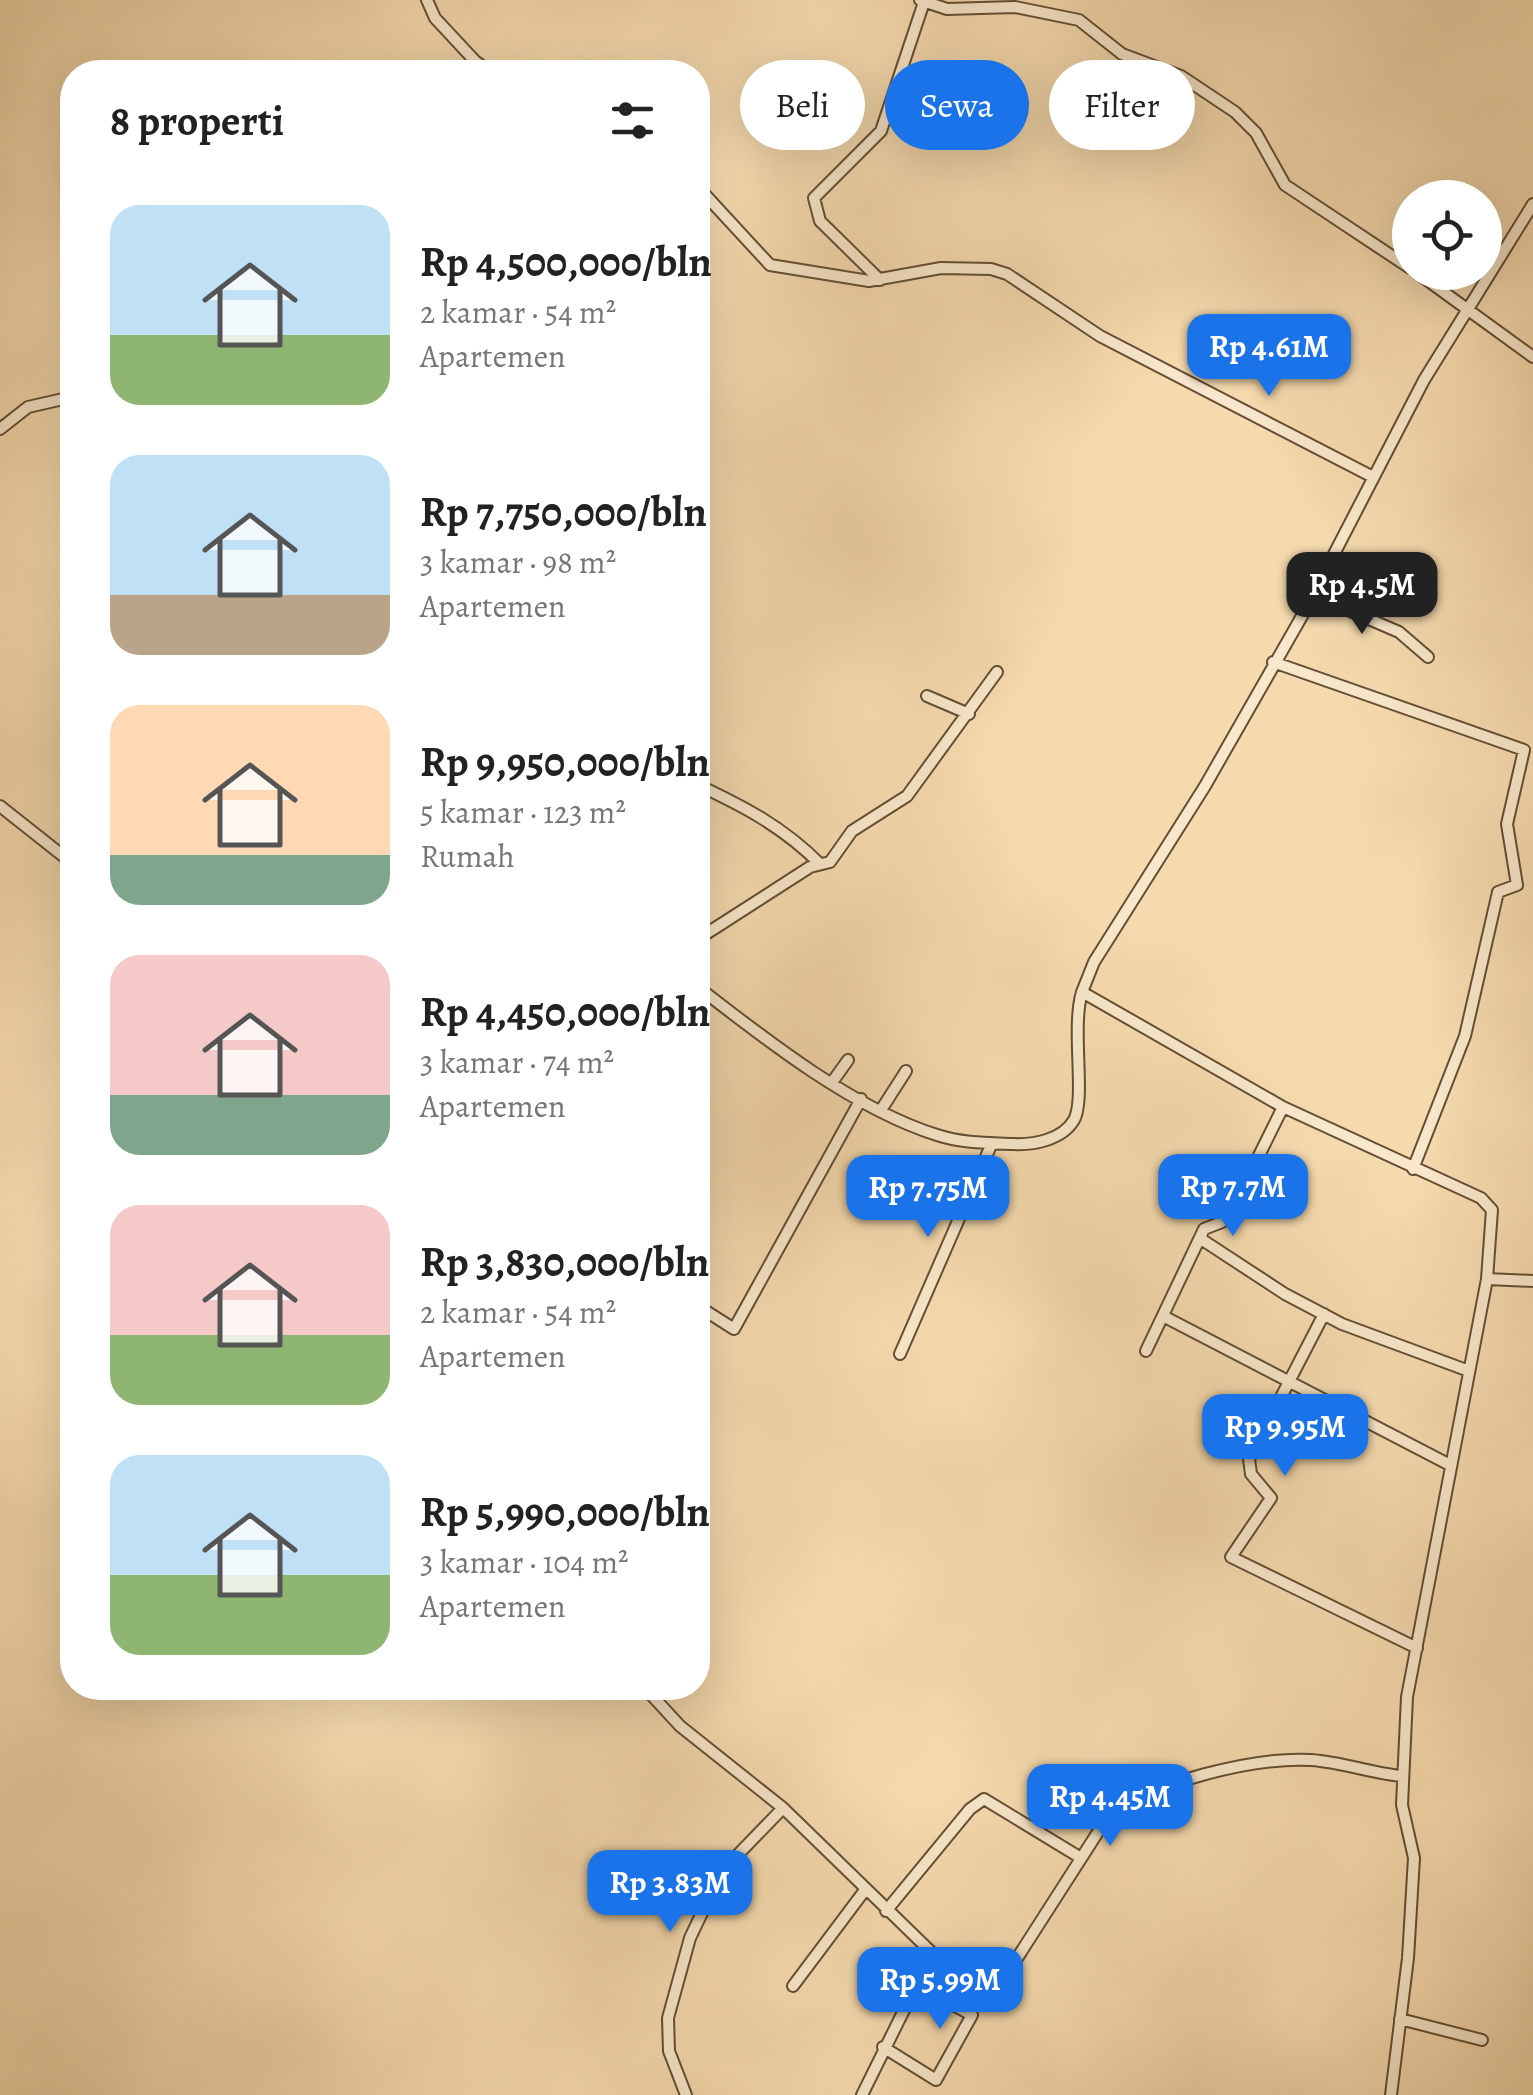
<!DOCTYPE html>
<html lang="id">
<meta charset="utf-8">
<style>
body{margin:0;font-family:Alegreya,serif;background:#f6f6f6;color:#222;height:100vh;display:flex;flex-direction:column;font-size:38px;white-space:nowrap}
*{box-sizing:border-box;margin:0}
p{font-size:32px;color:#767676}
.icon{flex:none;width:55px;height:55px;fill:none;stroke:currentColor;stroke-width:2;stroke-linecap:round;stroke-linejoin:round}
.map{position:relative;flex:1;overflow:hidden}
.sheet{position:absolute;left:60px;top:60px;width:650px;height:1640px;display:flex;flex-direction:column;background:#fff;border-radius:40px;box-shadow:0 10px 40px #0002}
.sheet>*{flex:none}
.top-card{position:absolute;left:740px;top:60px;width:642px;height:90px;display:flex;gap:20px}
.buttons{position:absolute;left:1392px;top:180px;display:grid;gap:20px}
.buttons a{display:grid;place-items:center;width:110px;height:110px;border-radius:50%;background:#fff;box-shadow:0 10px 40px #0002;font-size:50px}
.price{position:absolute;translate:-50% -85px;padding:0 22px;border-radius:20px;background:#1a73e8;color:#fff;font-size:32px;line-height:65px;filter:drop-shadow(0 2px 5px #0008)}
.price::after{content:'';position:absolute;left:50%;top:60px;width:30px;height:22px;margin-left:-15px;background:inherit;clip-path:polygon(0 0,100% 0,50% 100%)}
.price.current{background:#222;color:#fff}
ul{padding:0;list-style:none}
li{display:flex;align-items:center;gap:30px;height:250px;padding:0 50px}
li span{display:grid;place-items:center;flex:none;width:280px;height:200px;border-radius:30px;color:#555}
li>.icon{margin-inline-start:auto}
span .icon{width:120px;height:120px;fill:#fffc;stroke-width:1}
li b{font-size:42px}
h2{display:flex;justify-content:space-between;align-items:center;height:120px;padding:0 50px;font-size:42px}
.tag{padding:0 35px;border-radius:45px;background:#fff;box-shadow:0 10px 40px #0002;font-size:35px;line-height:90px}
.tag.current{background:#1a73e8;color:#fff}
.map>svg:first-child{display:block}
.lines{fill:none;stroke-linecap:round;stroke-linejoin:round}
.minor-casing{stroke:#644e34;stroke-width:14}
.minor{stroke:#f8e7ca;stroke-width:10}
</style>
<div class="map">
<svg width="1533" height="2095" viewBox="0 0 1533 2095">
<rect width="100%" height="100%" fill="#f5daae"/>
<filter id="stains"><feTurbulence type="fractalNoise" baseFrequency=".002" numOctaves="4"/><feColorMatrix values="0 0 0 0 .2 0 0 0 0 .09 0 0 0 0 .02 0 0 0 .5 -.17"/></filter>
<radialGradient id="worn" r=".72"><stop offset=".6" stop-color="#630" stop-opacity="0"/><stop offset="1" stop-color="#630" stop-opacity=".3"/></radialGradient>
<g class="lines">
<g class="minor-casing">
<path id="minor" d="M 427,0 L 435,18 L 475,61 L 467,72
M 920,0 L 947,9 L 1015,7 L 1079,20 L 1122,54 L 1181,76 L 1235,112 L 1256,133 L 1285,185 L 1410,268
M 475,61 L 490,72
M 698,187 L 770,265 L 869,281 L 941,268 L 991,269 L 1007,274 L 1100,336 L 1373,477
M 1416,272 L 1533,357
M 880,280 L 820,221 L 814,198 L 881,131 L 924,2
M 0,429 L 28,407 L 72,397
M 1313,595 L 1399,632 L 1428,657
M 1273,662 L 1524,750 L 1507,824 L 1517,885 L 1498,892 L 1465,1036 L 1413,1169
M 927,696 L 969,714
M 698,785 C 745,807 783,827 820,864
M 0,806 L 72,863
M 698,939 L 810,867 L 830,862 L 852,831 L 907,796 L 997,672
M 698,987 C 766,1040 854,1109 937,1135 C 961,1143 987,1143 1013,1144 C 1034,1145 1062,1140 1074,1120 C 1086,1098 1071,1028 1082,992
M 833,1081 L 848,1060
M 881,1110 L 906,1071
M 1201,1239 L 1285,1294 L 1342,1324 L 1469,1371
M 1487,1279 L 1533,1281
M 698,1306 L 734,1329 L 861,1099
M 1324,1314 L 1249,1459 L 1251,1474 L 1271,1498 L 1231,1557 L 1417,1648
M 1163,1316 L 1450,1465
M 1146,1351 L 1204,1229 L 1222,1222 L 1231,1212 L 1283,1107
M 900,1354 L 992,1143
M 645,1688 L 680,1726 L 783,1808 L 957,1977
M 886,1911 L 970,1809 L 984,1799 L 1081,1858
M 793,1986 L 865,1890
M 1400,2019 L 1482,2040
M 883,2047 L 936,2080 L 972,2015 L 924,1989
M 686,2095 L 669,2051 L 668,2018 L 690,1938 L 722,1871 L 783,1808
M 862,2095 L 911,1996 L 957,1977 L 1014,1963 L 1107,1818 C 1152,1782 1253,1757 1311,1760 C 1342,1762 1371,1773 1401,1776
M 1391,2095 L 1408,1958 L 1414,1858 L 1402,1805 L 1407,1697 L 1487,1279 L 1492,1210 L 1481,1198 L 1283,1107 L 1082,992 L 1094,962 L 1205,786 L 1302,616 L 1424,380 L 1533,204"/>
</g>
<use href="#minor" class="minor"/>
</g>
<rect width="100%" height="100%" filter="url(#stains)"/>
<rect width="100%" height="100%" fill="url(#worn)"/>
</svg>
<div class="buttons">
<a><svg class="icon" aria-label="locate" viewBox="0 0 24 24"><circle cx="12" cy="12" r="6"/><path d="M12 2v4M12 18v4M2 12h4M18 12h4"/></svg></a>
</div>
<b class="price" style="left:1269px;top:399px">Rp 4.61M</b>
<b class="price current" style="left:1362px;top:637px">Rp 4.5M</b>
<b class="price" style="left:1233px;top:1239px">Rp 7.7M</b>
<b class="price" style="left:928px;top:1240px">Rp 7.75M</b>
<b class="price" style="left:1285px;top:1479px">Rp 9.95M</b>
<b class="price" style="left:1110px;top:1849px">Rp 4.45M</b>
<b class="price" style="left:670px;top:1935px">Rp 3.83M</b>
<b class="price" style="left:940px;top:2032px">Rp 5.99M</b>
<div class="top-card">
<a class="tag">Beli</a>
<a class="tag current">Sewa</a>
<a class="tag">Filter</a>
</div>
<section class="sheet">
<h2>8 properti<svg class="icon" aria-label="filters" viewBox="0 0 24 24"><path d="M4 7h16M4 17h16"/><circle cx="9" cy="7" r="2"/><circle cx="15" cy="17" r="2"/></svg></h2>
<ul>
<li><span style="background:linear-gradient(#bfe0f5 65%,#8fb573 0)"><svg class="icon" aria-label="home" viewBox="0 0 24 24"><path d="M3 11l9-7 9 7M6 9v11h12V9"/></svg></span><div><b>Rp 4,500,000/bln</b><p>2 kamar · 54 m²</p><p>Apartemen</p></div></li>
<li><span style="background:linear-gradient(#bfe0f5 70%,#b9a48a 0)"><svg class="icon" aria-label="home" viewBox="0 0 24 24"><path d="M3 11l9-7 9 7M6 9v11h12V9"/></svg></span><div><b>Rp 7,750,000/bln</b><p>3 kamar · 98 m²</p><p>Apartemen</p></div></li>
<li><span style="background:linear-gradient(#ffd9b3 75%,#7fa58c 0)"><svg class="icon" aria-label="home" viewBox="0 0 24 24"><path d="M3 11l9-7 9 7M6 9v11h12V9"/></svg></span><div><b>Rp 9,950,000/bln</b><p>5 kamar · 123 m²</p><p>Rumah</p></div></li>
<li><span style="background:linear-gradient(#f6c9c9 70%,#7fa58c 0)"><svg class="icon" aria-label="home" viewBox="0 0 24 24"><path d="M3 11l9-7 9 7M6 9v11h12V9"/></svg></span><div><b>Rp 4,450,000/bln</b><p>3 kamar · 74 m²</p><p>Apartemen</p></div></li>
<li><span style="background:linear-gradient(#f6c9c9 65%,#8fb573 0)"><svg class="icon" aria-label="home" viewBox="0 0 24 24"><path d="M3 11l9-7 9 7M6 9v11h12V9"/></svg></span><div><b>Rp 3,830,000/bln</b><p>2 kamar · 54 m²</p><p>Apartemen</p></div></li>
<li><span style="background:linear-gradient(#bfe0f5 60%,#8fb573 0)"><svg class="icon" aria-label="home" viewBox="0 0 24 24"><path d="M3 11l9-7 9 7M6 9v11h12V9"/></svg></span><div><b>Rp 5,990,000/bln</b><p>3 kamar · 104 m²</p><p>Apartemen</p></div></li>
</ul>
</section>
</div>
